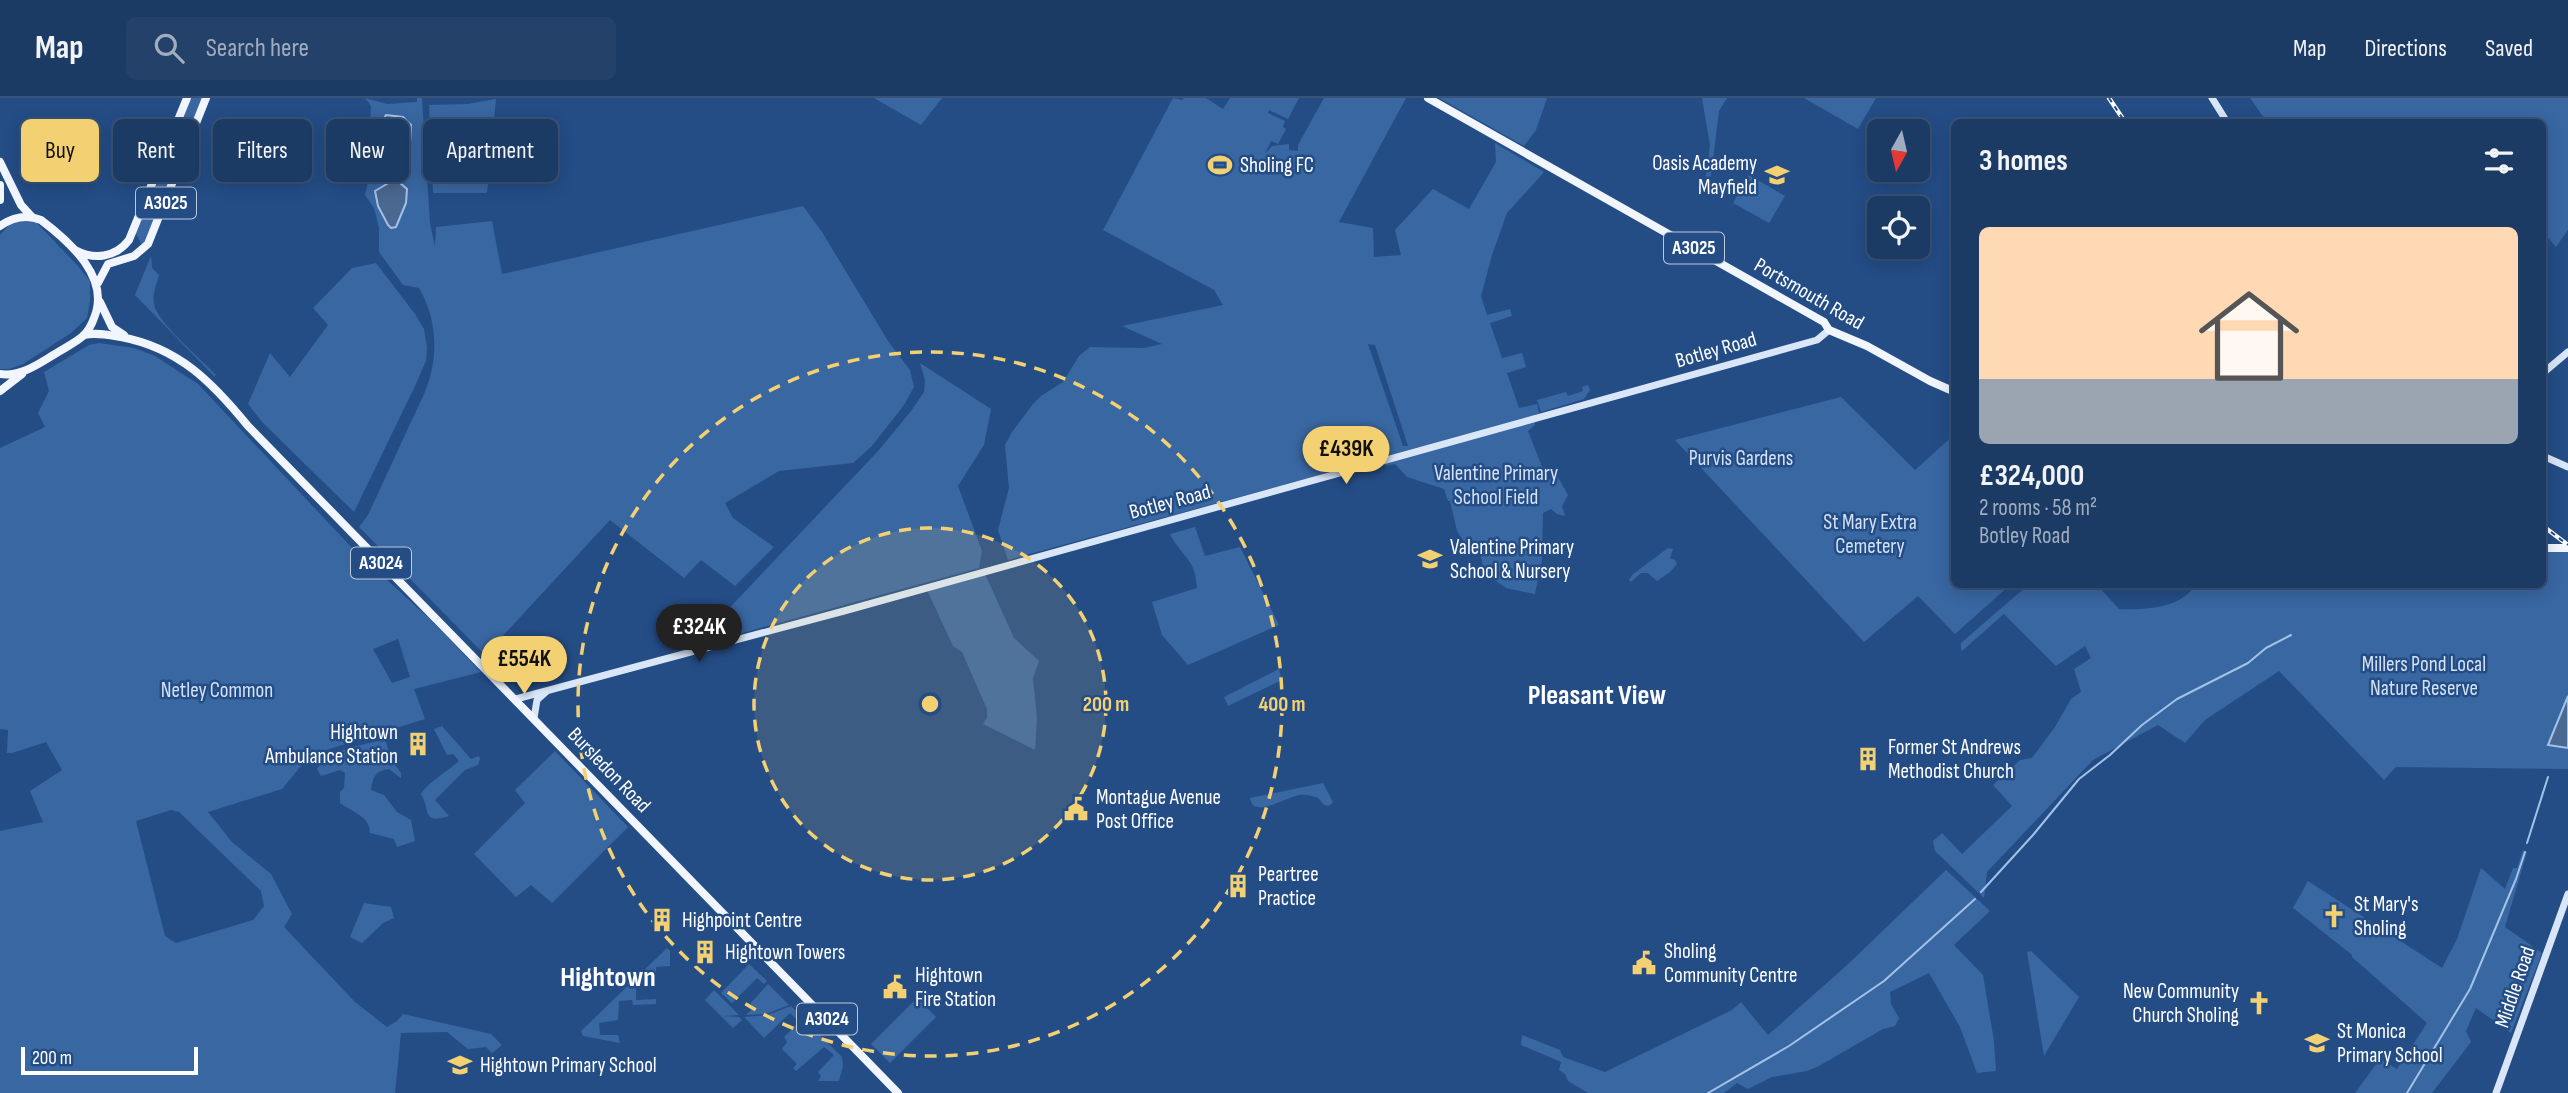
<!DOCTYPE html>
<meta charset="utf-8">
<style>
body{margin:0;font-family:"Sofia Sans Condensed",sans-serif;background:#24416a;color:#f1f3f6;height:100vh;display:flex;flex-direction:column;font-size:26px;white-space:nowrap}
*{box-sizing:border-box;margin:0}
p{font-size:23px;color:#a0adbf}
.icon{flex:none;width:38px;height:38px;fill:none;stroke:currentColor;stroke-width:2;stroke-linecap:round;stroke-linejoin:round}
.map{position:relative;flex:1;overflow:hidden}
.sheet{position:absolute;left:1951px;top:21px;width:595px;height:469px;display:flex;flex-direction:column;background:#1b3a64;border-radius:10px;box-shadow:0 4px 18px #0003,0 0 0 2px #395478}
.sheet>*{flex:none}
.top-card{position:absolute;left:21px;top:21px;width:665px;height:63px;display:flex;gap:14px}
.needle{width:46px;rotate:188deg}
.fabs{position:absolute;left:1867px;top:21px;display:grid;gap:14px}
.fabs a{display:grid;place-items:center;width:63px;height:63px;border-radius:10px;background:#1b3a64;box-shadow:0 4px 18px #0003,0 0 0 2px #395478;font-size:35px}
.scale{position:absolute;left:21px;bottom:18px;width:177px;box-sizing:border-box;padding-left:7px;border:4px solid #fff;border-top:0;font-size:19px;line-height:24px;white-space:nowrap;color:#fff;-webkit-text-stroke:5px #244d86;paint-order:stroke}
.price{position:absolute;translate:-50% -60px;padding:0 16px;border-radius:24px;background:#f3d072;color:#111;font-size:23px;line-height:46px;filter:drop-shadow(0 2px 4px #0008)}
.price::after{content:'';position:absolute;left:50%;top:42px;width:21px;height:16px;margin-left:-10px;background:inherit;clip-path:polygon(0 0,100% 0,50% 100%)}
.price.selected{background:#222;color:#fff}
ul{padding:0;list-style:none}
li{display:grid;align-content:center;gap:14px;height:371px;padding:0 28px}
li span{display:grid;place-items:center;height:217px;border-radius:10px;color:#555}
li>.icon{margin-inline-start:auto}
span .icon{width:126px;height:126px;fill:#fffc;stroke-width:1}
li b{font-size:30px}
h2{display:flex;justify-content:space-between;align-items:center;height:84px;padding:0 28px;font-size:30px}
.pill{padding:0 24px;border-radius:10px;background:#1b3a64;box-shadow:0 4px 18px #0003,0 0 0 2px #395478;font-size:24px;line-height:63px}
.pill.selected{background:#f3d072;color:#111}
header{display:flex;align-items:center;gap:42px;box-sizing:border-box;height:98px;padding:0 35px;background:#1b3a64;border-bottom:2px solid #395478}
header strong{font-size:33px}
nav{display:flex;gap:38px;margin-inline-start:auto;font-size:24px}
.search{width:490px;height:63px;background:#24416a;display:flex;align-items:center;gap:18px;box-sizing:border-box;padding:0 24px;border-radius:10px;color:#a0adbf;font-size:26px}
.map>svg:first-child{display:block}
.green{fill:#3967a2;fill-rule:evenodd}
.water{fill:#4b6891;stroke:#a3c2e9;stroke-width:2}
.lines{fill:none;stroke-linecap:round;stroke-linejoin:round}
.stream{stroke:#a3c2e9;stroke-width:2}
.secondary{stroke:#d9e6f7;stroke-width:7}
.primary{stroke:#f1f6fe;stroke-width:8}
.rail-casing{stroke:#fff;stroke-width:4.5}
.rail{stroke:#244d86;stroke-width:2;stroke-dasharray:5;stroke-linecap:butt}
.ring{fill:none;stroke:#f3d072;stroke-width:3.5;stroke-dasharray:12 9}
.labels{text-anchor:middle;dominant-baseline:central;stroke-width:5;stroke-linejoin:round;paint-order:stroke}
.shield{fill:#244d86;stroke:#bdcadb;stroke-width:2}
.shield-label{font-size:19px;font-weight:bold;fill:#fff}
.poi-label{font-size:21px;fill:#fff;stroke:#244d86;text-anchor:start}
.street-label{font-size:21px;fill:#fff;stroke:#244d86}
.park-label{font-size:21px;fill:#d3e2f7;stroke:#244d86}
.district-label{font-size:28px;font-weight:bold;fill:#fff;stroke:#244d86}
.centre{fill:#f3d072;stroke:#244d86;stroke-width:3.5}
.ring-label{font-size:21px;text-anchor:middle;font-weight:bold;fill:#f3d072;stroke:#244d86;stroke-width:5;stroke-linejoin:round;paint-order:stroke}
</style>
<header>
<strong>Map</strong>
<div class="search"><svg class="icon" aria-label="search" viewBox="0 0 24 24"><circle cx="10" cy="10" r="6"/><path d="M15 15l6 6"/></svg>Search here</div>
<nav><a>Map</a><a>Directions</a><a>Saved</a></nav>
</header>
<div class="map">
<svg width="2568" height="995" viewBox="0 0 2568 995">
<rect width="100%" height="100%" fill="#244d86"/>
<path class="green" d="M 189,0 L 203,0 L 148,140 L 142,147 L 135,134 Z
M 365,0 L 387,6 L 417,4 L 417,0 L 422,0 L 430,126 L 435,148 L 436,129 L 492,123 L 502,176 L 803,108 L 822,134 L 888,243 L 910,272 L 914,289 L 904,307 L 872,348 L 853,365 L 779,373 L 725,405 L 733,420 L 774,449 L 735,488 L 701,462 L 684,480 L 610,422 L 485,557 L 359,429 L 368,417 L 424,296 C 439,262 438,222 419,190 L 403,187 L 379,154 L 379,130 L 374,110 L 365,97 L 371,72 L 368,63 L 371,8 Z
M 874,0 L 942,0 L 921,27 Z
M 1173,0 L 1182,2 L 1184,0 L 1206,0 L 1223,11 L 1230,0 L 1299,0 L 1288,21 L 1269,12 L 1268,15 L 1285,23 L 1283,29 L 1286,31 L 1278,46 L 1271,43 L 1265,56 L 1272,48 L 1289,46 L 1289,52 L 1298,53 L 1298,47 L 1324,0 L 1406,0 L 1339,124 L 1373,130 L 1374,159 L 1401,157 L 1395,132 L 1433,91 L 1469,111 L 1496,64 L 1495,45 L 1544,74 L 1507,115 L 1492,157 L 1481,198 L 1487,217 L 1510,211 L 1512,218 L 1490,225 L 1502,260 L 1522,255 L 1526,269 L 1507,275 L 1519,310 L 1537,306 L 1539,315 L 1535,317 L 1535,327 L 1528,333 L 1548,384 L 1555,374 L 1568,397 L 1562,408 L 1565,418 L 1557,416 L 1551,411 L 1543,415 L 1542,462 L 1535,496 L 1506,490 L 1485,475 L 1479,452 L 1470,453 L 1457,433 L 1450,403 L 1448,403 L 1444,391 L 1407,379 L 1395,366 L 1386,368 L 1378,361 L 1008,462 L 998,432 L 1009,390 L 1005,347 L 1012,334 L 1033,306 L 1041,298 L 1063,284 L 1079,258 L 1090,249 L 1144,250 L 1162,246 L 1122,228 L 1223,207 L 1214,192 L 1103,132 ZM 1368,246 L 1375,247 L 1408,348 L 1403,348 Z
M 1439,0 L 1547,0 L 1536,32 L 1524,48 Z
M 1702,0 L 1727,0 L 1719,13 L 1709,93 L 1704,92 L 1710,48 Z
M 1804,0 L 1876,0 L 1858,31 Z
M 2250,0 L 2568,0 L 2568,132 L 2556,149 L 2543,134 L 2543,24 L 2267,24 Z
M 496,1 L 487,95 L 433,95 L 429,7 L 468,6 Z
M 1749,77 L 1785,98 L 1769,125 L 1733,105 Z
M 21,122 L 36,124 L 77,167 L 90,183 L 90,203 L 87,220 L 71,235 L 23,266 L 9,271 L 0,271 L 0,137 L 10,126 Z
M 151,158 L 152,170 L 159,177 C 156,188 151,198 155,210 C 162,228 202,262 216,277 L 214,278 L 135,197 Z
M 376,165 L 415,216 L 424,231 L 427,249 L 426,263 L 415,288 L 354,414 L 262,324 L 248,306 L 270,255 L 290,279 L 328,227 L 313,210 L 352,170 Z
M 99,245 L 134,250 L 155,258 L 198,286 L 354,452 L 430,521 L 481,574 L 414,591 L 425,621 L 310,657 L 282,691 L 208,714 L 232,744 L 271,776 L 292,816 L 284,829 L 355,904 L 387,929 L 397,923 L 403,916 L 491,936 L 502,947 L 492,955 L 486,949 L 468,951 L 447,934 L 401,935 L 395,995 L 0,995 L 0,733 L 43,724 L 30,693 L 62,672 L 46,644 L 12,655 L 7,655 L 8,632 L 0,631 L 0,350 L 45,329 L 38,315 L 49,293 L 44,274 L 89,247 ZM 398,541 L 410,579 L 392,585 L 373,551 ZM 171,712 L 179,714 L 261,793 L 264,808 L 253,822 L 176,845 L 165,838 L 136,723 Z
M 920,265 L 991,311 L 984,347 L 958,388 L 982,453 L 979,470 L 702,546 L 699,542 L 879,352 L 911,313 L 924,294 L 925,282 Z
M 1588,287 L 1590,292 L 1584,301 L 1541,314 L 1537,302 L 1566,294 L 1568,298 L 1583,293 L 1582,289 Z
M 1841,299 L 1915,372 L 1955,336 L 1955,486 L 2010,487 L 1955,536 L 1918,498 L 1864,544 L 1675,342 Z
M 1195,429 L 1205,458 L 1240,449 L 1279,527 L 1188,567 L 1162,537 L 1152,504 L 1197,490 C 1195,459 1182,460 1170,436 Z
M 1668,450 L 1673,451 L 1670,460 L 1675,462 L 1677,466 L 1670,474 L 1657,483 L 1648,475 L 1641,475 L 1631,484 L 1629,482 L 1633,476 Z
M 2543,454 L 2568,454 L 2568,671 L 2396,669 L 2384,682 L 2279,573 L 2205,622 L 2185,645 L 2158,627 L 2093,662 L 1987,774 L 1984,800 L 1935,753 L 1933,743 L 1942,735 L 1962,756 L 2012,708 L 1993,687 L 2020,662 L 2032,660 L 2055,629 L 2071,601 L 2081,594 L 2074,571 L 2091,560 L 2085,548 L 2056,568 L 2004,516 L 1962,553 L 1961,551 L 1961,545 L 2028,487 L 2097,487 L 2119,511 C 2143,512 2181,511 2195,487 L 2543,486 Z
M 985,476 L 1014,540 L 1039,563 L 1033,580 L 1037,620 L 1035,652 L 983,626 L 987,620 L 987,611 L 962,554 L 953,548 L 927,492 Z
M 1279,571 L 1282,582 L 1228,608 L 1224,599 Z
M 442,628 L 471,661 L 479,658 L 480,661 L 478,667 L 465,672 L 435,702 L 449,718 C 421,727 431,712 421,696 C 427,685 448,673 459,663 L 453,656 L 447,657 L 434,631 Z
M 385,641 L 392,663 L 401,675 L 401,680 L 389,671 C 375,673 373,679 371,692 L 384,697 L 397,714 L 411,722 L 415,743 L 397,749 L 394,741 L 370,735 C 370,718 352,714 340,705 L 340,694 L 344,690 L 345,675 L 340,672 L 321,678 L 317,671 C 329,651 364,647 385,641 Z
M 555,653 L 628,729 L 552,805 L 531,787 L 516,799 L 474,756 L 525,705 L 515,692 Z
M 1323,685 L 1333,704 L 1329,708 L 1324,707 L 1318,700 C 1312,698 1306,696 1300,697 C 1287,698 1253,722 1250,700 Z
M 2523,752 L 2527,754 L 2505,829 L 2542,855 L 2511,935 L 2476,910 L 2466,933 L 2471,944 L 2432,995 L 2355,995 L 2380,961 L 2397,971 L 2427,925 L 2352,859 L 2352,857 L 2293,810 L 2308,783 L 2442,870 L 2457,841 L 2481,770 L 2505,791 L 2513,770 L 2517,770 Z
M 1946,772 L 1990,813 L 1954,847 L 1983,877 L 1994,943 L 1996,973 L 1977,975 L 1960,929 L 1929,875 L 1890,894 L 1891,906 L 1899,920 L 1895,928 L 1883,931 L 1819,968 L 1807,973 L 1772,979 L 1748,991 L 1737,985 L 1724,995 L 1588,995 L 1568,983 L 1565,976 L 1559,972 L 1561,964 L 1521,947 L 1522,937 L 1560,952 L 1563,959 L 1605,974 L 1732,912 L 1741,904 L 1768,937 L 1846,868 Z
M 364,805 L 391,809 L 394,820 L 383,825 L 362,845 L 350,839 Z
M 667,850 L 670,853 L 670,868 L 656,869 L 656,885 L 653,888 L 636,889 L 636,902 L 656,901 L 656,906 L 633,907 L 632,902 L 619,903 L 618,922 L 599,925 L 600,937 L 618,937 L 620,945 L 583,938 L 581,933 Z
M 2031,853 L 2079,899 L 2044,958 L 2027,854 Z
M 749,866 L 767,883 L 764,886 L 757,880 L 732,905 L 721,895 Z
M 768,886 L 789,907 L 766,916 L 746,917 L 753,910 L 750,906 Z
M 714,892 L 739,917 L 723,918 L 739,919 L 742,922 L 733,930 L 705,902 Z
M 917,900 L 936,919 L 890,965 L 871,946 Z
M 791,908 L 842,959 L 843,968 L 839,983 L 818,983 L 821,978 L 818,974 L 834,957 L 824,949 L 796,973 L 793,970 L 797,966 L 782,951 L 787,944 L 784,939 L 799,924 L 790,915 L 764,940 L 744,919 L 767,917 Z"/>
<path class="water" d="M 386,17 L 403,19 L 411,27 C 410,41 411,58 402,69 L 389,69 C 377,56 376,30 386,17 Z
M 392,83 L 400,85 L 407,91 L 406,105 L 396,129 L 391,130 L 388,127 L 378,108 L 375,93 Z
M 2568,598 L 2568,650 L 2548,647 Z"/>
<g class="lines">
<path class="stream" d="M 2527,745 L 2548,679
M 1981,794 L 2033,737 L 2079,681 L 2110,657 L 2142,627 L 2177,601 L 2248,565 L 2266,550 L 2291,537
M 1708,995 L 1789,948 L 1884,883 L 1975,801
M 2407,995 L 2470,891 L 2516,781 L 2525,754"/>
<path class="secondary" d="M 2212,0 L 2227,24
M 2543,275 L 2568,254
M 2543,358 L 2568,369
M 516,601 L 844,513 L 1817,242 L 1829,232
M 534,620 L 537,602 L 546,594
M 2496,995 L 2568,796"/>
<path class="primary" d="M 1428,0 L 1824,224 L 1829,232 L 1867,248 L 1930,283 L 1955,294
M 0,64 L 21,107 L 32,119
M 0,87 L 0,102
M 0,128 C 13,119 26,116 41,122 C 70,144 111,180 94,220 C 92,226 88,233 83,238 C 75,245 64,250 55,256 C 38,266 21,279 0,276
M 75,152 C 94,162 115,160 129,142 L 187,0
M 98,185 L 108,166 L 134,158 L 148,146 L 206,0
M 100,204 L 112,229 L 124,237
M 84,237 C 96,234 109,237 121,239 C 179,250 212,284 248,328 L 898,995
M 0,293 L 22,276
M 2543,450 L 2568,450"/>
<g class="rail-casing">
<path id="rail" d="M 2109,0 L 2125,24
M 2543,428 L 2568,447"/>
</g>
<use href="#rail" class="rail"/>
</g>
<circle cx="930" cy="606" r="176" fill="#f3d072" fill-opacity=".12"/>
<g class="ring">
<circle cx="930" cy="606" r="176"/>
<circle cx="930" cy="606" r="352"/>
</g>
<defs>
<g id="stadium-bare" transform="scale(1.89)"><path d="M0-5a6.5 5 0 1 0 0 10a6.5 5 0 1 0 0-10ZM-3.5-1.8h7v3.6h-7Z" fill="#f3d072" stroke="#244d86" stroke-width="2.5" paint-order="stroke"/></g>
<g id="school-bare" transform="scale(1.89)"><path d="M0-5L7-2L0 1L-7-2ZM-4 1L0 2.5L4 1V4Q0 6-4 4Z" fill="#f3d072" stroke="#244d86" stroke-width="2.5" paint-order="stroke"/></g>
<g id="building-bare" transform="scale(1.89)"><path d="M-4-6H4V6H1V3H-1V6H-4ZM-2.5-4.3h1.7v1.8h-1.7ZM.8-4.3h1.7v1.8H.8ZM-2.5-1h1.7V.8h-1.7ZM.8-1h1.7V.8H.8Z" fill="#f3d072" stroke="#244d86" stroke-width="2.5" paint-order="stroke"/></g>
<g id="civic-bare" transform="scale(1.89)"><path d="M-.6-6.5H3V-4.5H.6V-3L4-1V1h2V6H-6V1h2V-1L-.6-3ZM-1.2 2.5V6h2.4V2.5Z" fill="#f3d072" stroke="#244d86" stroke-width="2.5" paint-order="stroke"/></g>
<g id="church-bare" transform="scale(1.89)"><path d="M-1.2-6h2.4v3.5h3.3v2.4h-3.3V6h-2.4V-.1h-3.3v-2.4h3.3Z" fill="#f3d072" stroke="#244d86" stroke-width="2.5" paint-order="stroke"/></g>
</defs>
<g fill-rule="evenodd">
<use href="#stadium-bare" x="1220" y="67"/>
<use href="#school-bare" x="1777" y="77"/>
<use href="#school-bare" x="1430" y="461"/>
<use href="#building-bare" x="418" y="646"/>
<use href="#building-bare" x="1868" y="661"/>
<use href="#civic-bare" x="1076" y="711"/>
<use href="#building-bare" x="1238" y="788"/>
<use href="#church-bare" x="2334" y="818"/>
<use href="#building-bare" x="662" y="822"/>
<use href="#building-bare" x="705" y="854"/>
<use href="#civic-bare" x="1644" y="865"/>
<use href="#civic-bare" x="895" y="889"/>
<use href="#church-bare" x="2259" y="905"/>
<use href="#school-bare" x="2317" y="945"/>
<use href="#school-bare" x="460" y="967"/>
</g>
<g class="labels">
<g class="shield">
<rect x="136" y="89.5" width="60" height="31" rx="5"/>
<rect x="1664" y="134.5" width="60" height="31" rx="5"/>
<rect x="351" y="449.5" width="60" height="31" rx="5"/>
<rect x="797" y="905.5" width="60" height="31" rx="5"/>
</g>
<g class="shield-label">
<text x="166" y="105">A3025</text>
<text x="1694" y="150">A3025</text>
<text x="381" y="465">A3024</text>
<text x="827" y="921">A3024</text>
</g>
<g class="poi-label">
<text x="1757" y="65" text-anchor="end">Oasis Academy<tspan x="1757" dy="24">Mayfield</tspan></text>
<text x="1240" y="67">Sholing FC</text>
<text x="1450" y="449">Valentine Primary<tspan x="1450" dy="24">School &amp; Nursery</tspan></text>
<text x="398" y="634" text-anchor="end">Hightown<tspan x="398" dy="24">Ambulance Station</tspan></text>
<text x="1888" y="649">Former St Andrews<tspan x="1888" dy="24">Methodist Church</tspan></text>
<text x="1096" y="699">Montague Avenue<tspan x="1096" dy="24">Post Office</tspan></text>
<text x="1258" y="776">Peartree<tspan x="1258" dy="24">Practice</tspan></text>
<text x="2354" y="806">St Mary's<tspan x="2354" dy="24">Sholing</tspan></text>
<text x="682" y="822">Highpoint Centre</text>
<text x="1664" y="853">Sholing<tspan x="1664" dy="24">Community Centre</tspan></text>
<text x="725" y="854">Hightown Towers</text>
<text x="915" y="877">Hightown<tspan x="915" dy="24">Fire Station</tspan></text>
<text x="2239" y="893" text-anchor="end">New Community<tspan x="2239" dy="24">Church Sholing</tspan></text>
<text x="2337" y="933">St Monica<tspan x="2337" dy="24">Primary School</tspan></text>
<text x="480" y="967">Hightown Primary School</text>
</g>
<g class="street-label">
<text transform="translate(1809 196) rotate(30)">Portsmouth Road</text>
<text transform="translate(1716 252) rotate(-16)">Botley Road</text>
<text transform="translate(1170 404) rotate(-15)">Botley Road</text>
<text transform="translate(609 672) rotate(46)">Bursledon Road</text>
<text transform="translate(2515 889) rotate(-71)">Middle Road</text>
</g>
<g class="park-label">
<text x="1741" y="360">Purvis Gardens</text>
<text x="1496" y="375">Valentine Primary<tspan x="1496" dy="24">School Field</tspan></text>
<text x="1870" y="424">St Mary Extra<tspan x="1870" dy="24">Cemetery</tspan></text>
<text x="2424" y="566">Millers Pond Local<tspan x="2424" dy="24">Nature Reserve</tspan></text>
<text x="217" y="592">Netley Common</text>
</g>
<g class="district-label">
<text x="1597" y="597">Pleasant View</text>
<text x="608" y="879">Hightown</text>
</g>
</g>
<circle cx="930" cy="606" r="10" class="centre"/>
<g class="ring-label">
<text x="1106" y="613">200 m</text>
<text x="1282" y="613">400 m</text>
</g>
</svg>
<div class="fabs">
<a><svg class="needle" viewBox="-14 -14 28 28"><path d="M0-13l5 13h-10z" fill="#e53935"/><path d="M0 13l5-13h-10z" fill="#a0adbf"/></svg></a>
<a><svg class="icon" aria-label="locate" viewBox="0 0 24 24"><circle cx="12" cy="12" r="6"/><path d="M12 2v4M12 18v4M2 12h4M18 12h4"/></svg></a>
</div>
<div class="scale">200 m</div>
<b class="price" style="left:1346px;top:388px">£439K</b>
<b class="price selected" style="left:699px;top:566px">£324K</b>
<b class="price" style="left:524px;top:598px">£554K</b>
<div class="top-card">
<a class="pill selected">Buy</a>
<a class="pill">Rent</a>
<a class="pill">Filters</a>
<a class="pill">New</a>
<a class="pill">Apartment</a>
</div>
<section class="sheet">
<h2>3 homes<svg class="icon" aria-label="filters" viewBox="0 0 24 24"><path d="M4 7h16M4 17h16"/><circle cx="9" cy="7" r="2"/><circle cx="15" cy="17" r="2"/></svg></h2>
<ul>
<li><span style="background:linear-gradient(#ffd9b3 70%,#9aa5b1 0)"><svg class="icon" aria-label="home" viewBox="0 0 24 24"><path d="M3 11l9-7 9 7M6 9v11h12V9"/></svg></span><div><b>£324,000</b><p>2 rooms · 58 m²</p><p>Botley Road</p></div></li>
</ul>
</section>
</div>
